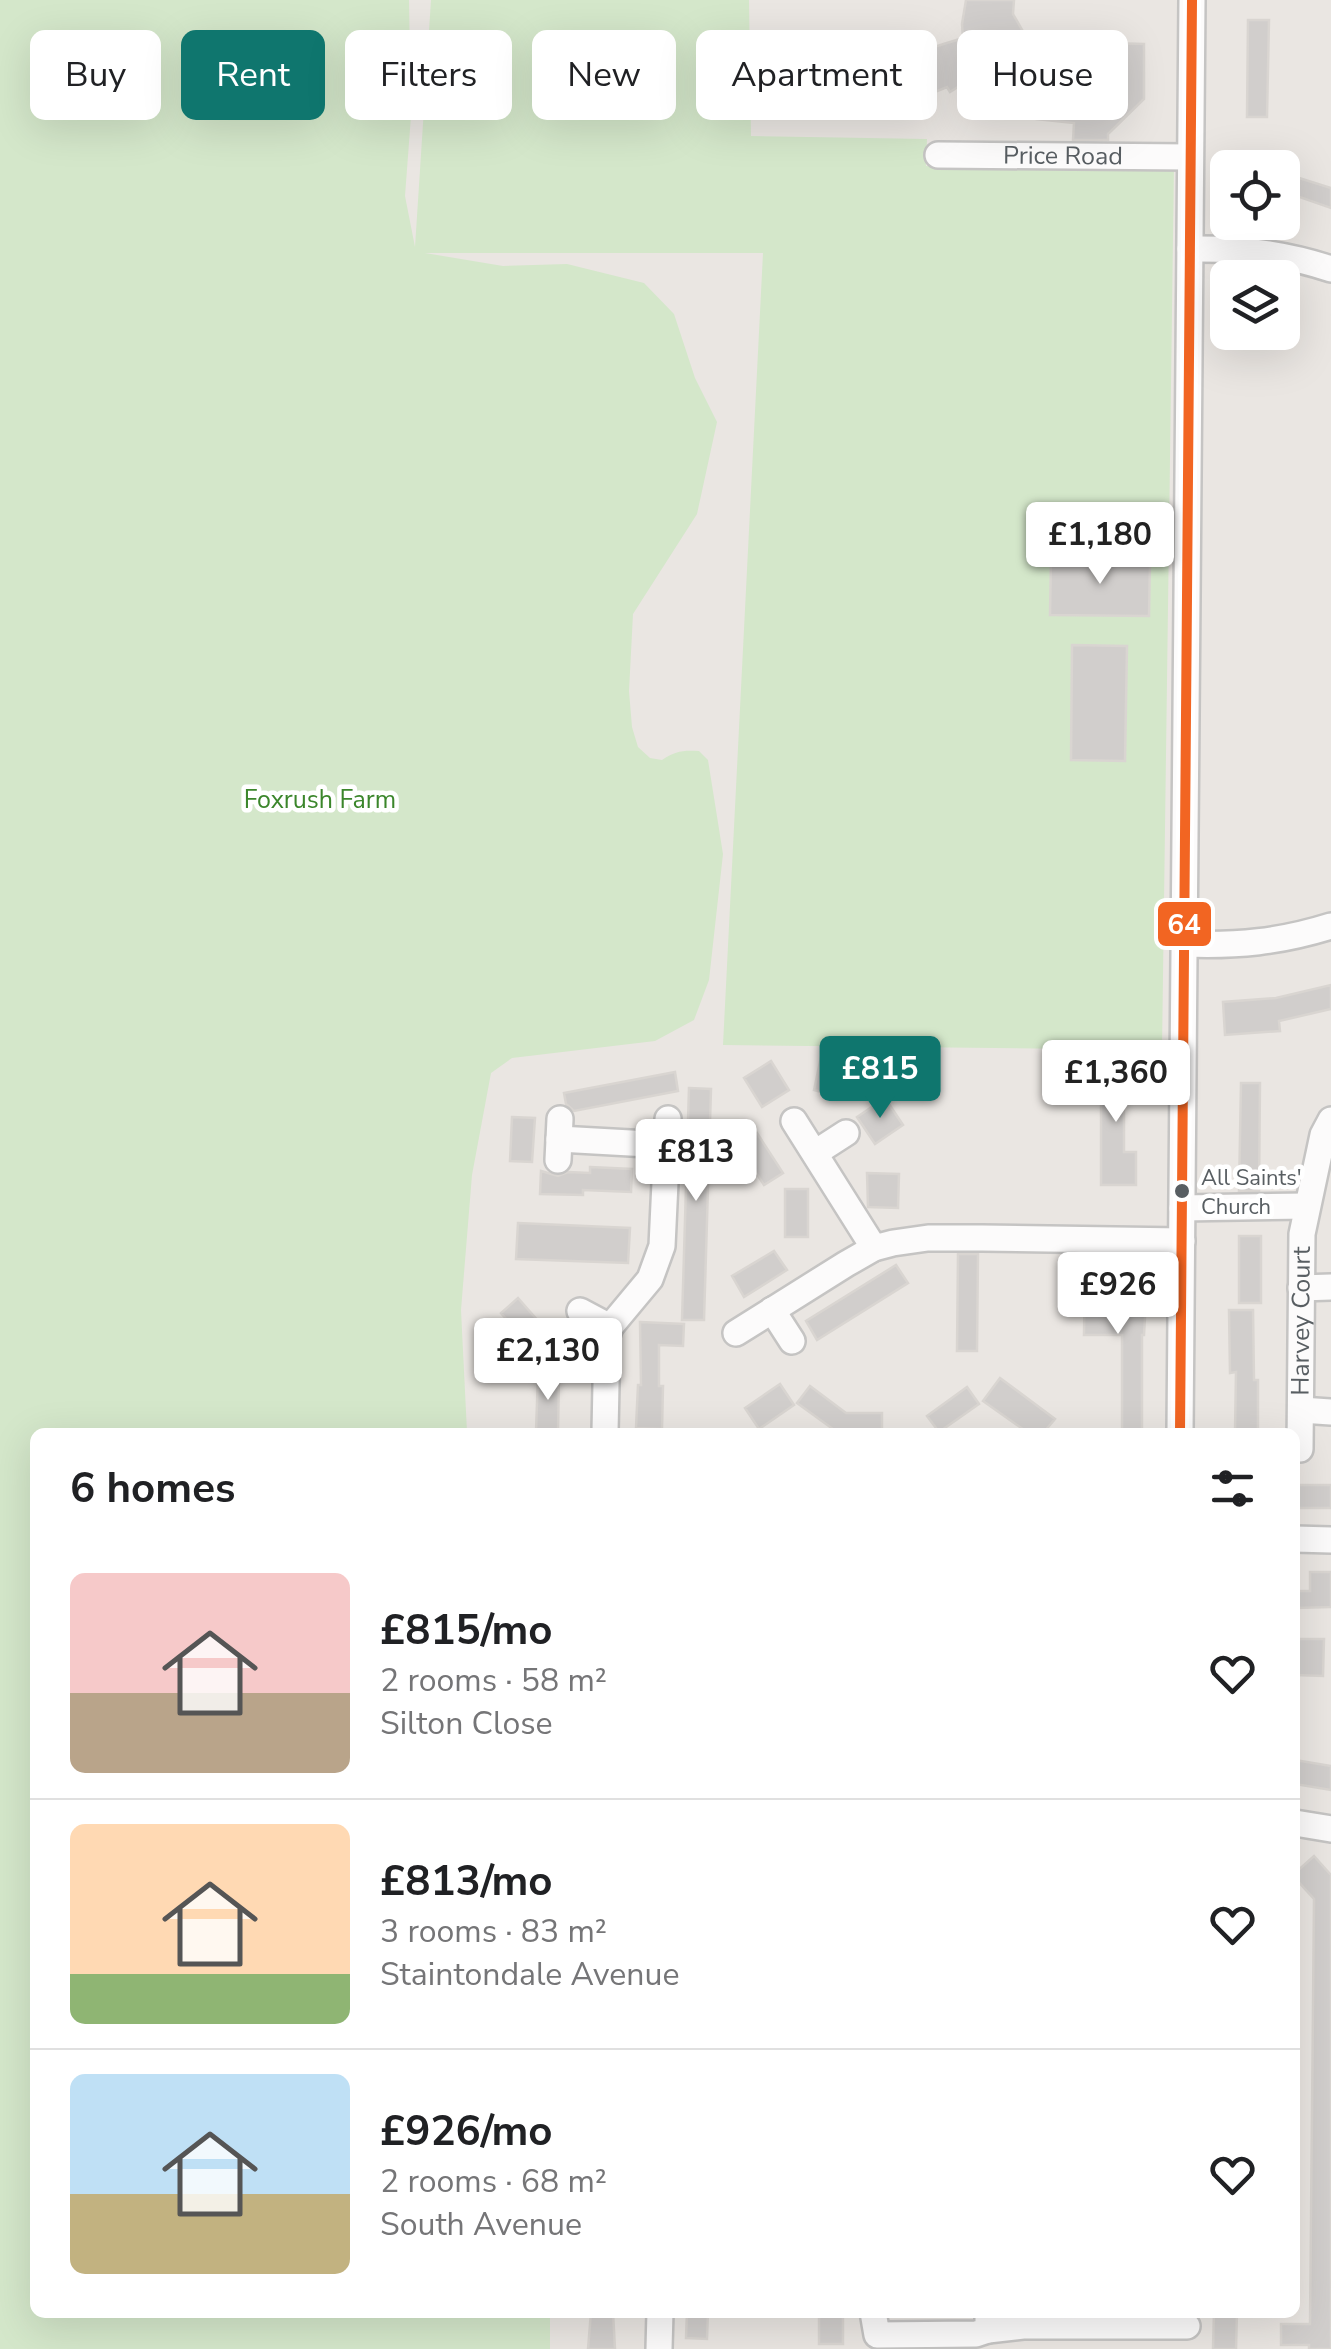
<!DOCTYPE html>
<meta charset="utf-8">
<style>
body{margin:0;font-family:"Nunito Sans",sans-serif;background:#f6f6f6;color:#202124;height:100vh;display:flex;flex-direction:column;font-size:38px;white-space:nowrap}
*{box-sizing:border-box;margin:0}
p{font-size:32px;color:#757577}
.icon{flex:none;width:55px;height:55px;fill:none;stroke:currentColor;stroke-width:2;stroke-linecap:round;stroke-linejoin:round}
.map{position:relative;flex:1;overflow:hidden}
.details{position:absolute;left:30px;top:1428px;width:1270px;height:890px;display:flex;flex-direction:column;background:#fff;border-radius:15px;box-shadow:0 10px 40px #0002}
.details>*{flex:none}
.guide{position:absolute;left:30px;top:30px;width:1272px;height:90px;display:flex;gap:20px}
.controls{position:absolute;left:1210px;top:150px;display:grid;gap:20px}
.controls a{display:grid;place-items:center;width:90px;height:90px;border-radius:15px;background:#fff;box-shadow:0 10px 40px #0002;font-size:50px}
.price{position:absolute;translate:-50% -85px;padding:0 22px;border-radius:10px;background:#fff;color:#222;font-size:32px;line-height:65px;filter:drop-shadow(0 2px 5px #0008)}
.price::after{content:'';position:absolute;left:50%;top:60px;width:30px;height:22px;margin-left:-15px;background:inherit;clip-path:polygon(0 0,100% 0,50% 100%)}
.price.active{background:#0f766e;color:#fff}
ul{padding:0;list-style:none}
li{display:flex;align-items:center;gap:30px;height:250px;padding:0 40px}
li+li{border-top:2px solid #e0e0e0}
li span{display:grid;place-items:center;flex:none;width:280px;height:200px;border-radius:15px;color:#555}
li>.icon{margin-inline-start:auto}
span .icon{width:120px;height:120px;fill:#fffc;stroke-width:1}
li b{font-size:42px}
h2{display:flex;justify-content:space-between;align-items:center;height:120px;padding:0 40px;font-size:42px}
.tag{padding:0 35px;border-radius:15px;background:#fff;box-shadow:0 10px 40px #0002;font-size:35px;line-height:90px}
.tag.active{background:#0f766e;color:#fff}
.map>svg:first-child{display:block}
.green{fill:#d4e7ca}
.building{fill:#d1cecc;stroke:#d9d5d1;stroke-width:2.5}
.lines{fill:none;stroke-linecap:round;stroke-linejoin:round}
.minor-casing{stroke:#c5c4c3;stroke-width:30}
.minor{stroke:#fcfbfb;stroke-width:25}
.bus-1-casing{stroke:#fff;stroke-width:18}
.bus-1{stroke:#f26522;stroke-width:10}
.bus-dot{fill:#585e62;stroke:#fff;stroke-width:4}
.labels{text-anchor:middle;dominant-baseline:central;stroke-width:9;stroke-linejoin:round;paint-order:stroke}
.bus-label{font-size:22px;fill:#585e62;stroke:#fff;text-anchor:start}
.street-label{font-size:25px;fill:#585e62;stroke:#fff}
.park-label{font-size:25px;fill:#3b862b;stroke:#fff}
.line-badge{stroke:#fff;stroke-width:4}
.badge-label{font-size:28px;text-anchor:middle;font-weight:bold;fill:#fff}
</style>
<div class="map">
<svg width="1331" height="2349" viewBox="0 0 1331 2349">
<rect width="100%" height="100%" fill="#eae6e2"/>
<path class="green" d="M 0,0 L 409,0 L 411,116 L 405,196 L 415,247 L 431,0 L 749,0 L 751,136 L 927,139 L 926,166 L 1174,164 L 1162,1050 L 723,1045 L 763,253 L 425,253 L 503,266 L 567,264 L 644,283 L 674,314 L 695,378 L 717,422 L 697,514 L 633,614 L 629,691 L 632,727 L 638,747 L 650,758 L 662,760 C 675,751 683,750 699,751 L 708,760 L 723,854 L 709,980 L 694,1020 L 655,1041 L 512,1058 L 491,1073 L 472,1175 L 461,1310 L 467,1432 L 35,1432 L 35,2312 L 550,2313 L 550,2349 L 0,2349 Z"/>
<path class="building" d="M 966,0 L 1014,0 L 1013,14 L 1032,47 L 1053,73 L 1085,75 L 1109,52 L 1109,43 L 1144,44 L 1144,99 L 1108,134 L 1108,140 L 1073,140 L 1074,123 L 1036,119 L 1021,112 L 1001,98 L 980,73 L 950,92 L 947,87 L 925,96 L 908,55 L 963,38 L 962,24 Z
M 1248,20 L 1269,20 L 1267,117 L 1247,117 Z
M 1296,177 L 1331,188 L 1331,208 L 1291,194 Z
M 1051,559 L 1150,560 L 1149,616 L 1050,615 Z
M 1072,645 L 1127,646 L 1125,761 L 1071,760 Z
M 1331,985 L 1331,1009 L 1279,1021 L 1280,1031 L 1225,1035 L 1223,1002 L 1276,998 Z
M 821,1057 L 853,1064 L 845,1098 L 814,1090 Z
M 1106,1057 L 1134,1057 L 1134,1088 L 1124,1088 L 1124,1152 L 1136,1152 L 1136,1185 L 1101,1185 L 1101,1095 L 1106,1095 Z
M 771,1061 L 789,1090 L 762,1107 L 744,1078 Z
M 675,1072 L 678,1091 L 574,1111 L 566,1104 L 564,1093 Z
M 1241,1083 L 1260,1083 L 1259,1191 L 1239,1191 Z
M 689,1088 L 711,1089 L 704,1320 L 682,1320 Z
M 885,1098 L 903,1125 L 875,1144 L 857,1117 Z
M 512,1117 L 535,1118 L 532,1162 L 510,1161 Z
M 757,1133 L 783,1173 L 764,1185 L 738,1145 Z
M 590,1167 L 632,1169 L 631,1192 L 583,1190 L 583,1195 L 540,1194 L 541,1171 L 558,1176 L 568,1172 L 590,1173 Z
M 867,1173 L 899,1174 L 898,1208 L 868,1207 Z
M 785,1189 L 808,1189 L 808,1237 L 785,1237 Z
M 518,1223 L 630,1228 L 628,1263 L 516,1259 Z
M 1239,1236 L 1261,1236 L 1261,1303 L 1239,1303 Z
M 774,1251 L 787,1270 L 744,1297 L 732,1276 Z
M 958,1254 L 978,1254 L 977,1351 L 957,1351 Z
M 896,1265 L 908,1283 L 817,1340 L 806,1321 Z
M 1085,1266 L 1111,1266 L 1111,1299 L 1146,1299 L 1144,1335 L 1142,1335 L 1142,1432 L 1122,1432 L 1122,1335 L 1084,1335 Z
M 518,1298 L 546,1330 L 529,1345 L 501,1313 Z
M 1229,1310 L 1253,1310 L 1254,1380 L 1258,1380 L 1258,1432 L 1235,1432 L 1236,1372 L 1230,1373 Z
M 640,1322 L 684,1324 L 683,1346 L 659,1345 L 659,1386 L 663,1386 L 662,1429 L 636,1428 L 638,1385 L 641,1385 Z
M 538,1374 L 559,1374 L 558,1432 L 536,1432 Z
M 1000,1378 L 1055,1419 L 1044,1432 L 1027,1432 L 983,1401 Z
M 780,1384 L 794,1405 L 759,1429 L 745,1408 Z
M 810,1386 L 846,1413 L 882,1413 L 882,1432 L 837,1432 L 797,1403 Z
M 967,1387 L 979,1404 L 939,1432 L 927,1416 Z
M 1295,1485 L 1331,1485 L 1331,1508 L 1295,1508 Z
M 1310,1572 L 1331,1572 L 1331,1607 L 1295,1608 L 1295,1591 L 1310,1591 Z
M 1295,1639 L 1324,1639 L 1323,1676 L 1295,1675 Z
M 1295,1760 L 1331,1766 L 1331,1790 L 1295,1784 Z
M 1314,1856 L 1331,1875 L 1331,2349 L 1309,2349 L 1309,2345 L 1281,2345 L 1281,2324 L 1310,2324 L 1314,1899 L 1295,1878 L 1295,1873 Z
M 591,2312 L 613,2312 L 615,2349 L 588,2349 Z
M 687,2312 L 708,2312 L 707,2339 L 686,2338 Z
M 819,2312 L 843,2312 L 843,2344 L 819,2344 Z
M 1214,2312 L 1237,2312 L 1236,2349 L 1213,2349 Z"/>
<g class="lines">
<g class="minor-casing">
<g id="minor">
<path id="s1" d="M 938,155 L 1190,157"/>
<path d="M 1190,249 C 1237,248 1286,254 1331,269"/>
<path d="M 1184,944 C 1237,946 1280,942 1331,926"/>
<path d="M 794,1121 L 874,1248"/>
<path d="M 559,1139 L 666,1145"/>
<path d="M 815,1153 L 846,1133"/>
<path d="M 558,1160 L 560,1119"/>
<path d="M 1182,1208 L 1307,1206"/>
<path d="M 1301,1288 L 1331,1287"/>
<path d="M 772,1310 L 792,1341"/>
<path d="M 580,1311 L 610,1327"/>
<path d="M 736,1333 L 846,1264 L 874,1248 L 893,1243 L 928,1238 L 982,1238 L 1182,1241"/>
<path d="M 1301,1410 L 1331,1412"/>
<path d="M 605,1432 L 607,1336 L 610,1327 L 650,1279 L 662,1246 L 668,1119"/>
<path d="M 1180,1432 L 1192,0"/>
<path id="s2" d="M 1300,1449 L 1302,1234 L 1323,1135 L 1331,1120"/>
<path d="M 1295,1539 L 1331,1540"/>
<path d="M 1295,1823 L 1331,1829"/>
<path d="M 873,2312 L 877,2335 L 976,2334 L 988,2330 L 988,2312"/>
<path d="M 988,2330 L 1023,2326 L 1187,2326"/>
<path d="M 659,2349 L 660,2312"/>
</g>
</g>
<use href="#minor" class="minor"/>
<g class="bus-1-casing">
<path id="bus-1" d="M 1180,1432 L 1192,0"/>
</g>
<use href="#bus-1" class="bus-1"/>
</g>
<circle class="bus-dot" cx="1182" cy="1191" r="9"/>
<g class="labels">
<g class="bus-label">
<text x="1201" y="1178">All Saints'<tspan x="1201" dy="29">Church</tspan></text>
</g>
<g class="street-label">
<text stroke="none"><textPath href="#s1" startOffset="125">Price Road</textPath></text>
<text stroke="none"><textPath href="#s2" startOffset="128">Harvey Court</textPath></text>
</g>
<g class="park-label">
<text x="320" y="800">Foxrush Farm</text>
</g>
</g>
<rect class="line-badge" x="1156" y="900" width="57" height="48" rx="10" fill="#f26522"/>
<g class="badge-label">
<text x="1184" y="934">64</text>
</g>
</svg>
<div class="controls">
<a><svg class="icon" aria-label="locate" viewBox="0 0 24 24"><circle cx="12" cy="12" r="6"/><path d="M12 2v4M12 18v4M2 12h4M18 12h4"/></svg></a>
<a><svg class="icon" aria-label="layers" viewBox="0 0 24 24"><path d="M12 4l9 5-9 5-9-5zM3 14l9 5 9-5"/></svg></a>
</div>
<b class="price" style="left:1100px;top:587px">£1,180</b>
<b class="price active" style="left:880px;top:1121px">£815</b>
<b class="price" style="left:1116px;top:1125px">£1,360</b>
<b class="price" style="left:696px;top:1204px">£813</b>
<b class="price" style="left:1118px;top:1337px">£926</b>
<b class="price" style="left:548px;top:1403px">£2,130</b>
<div class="guide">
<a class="tag">Buy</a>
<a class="tag active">Rent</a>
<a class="tag">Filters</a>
<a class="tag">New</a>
<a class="tag">Apartment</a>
<a class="tag">House</a>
</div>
<section class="details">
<h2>6 homes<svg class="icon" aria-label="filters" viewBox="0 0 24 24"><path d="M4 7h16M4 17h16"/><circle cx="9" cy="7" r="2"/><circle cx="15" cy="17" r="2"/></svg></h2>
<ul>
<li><span style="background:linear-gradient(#f6c9c9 60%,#b9a48a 0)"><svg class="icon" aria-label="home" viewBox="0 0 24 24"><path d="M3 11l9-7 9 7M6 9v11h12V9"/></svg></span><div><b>£815/mo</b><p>2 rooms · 58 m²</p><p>Silton Close</p></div><svg class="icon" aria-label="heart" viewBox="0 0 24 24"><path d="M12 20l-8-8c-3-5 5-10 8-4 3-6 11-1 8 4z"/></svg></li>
<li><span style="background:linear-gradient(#ffd9b3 75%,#8fb573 0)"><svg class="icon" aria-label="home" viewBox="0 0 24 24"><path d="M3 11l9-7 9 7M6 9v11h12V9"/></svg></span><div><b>£813/mo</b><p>3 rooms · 83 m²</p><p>Staintondale Avenue</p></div><svg class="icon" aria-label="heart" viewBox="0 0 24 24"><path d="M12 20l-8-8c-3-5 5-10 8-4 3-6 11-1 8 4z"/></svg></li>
<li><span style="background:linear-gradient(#bfe0f5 60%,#c2b280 0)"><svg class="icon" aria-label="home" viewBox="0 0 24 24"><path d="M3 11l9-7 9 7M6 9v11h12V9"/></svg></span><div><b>£926/mo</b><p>2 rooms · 68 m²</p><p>South Avenue</p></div><svg class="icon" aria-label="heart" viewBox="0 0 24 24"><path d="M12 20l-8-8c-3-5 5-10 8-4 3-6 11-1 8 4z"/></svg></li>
</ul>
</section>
</div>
